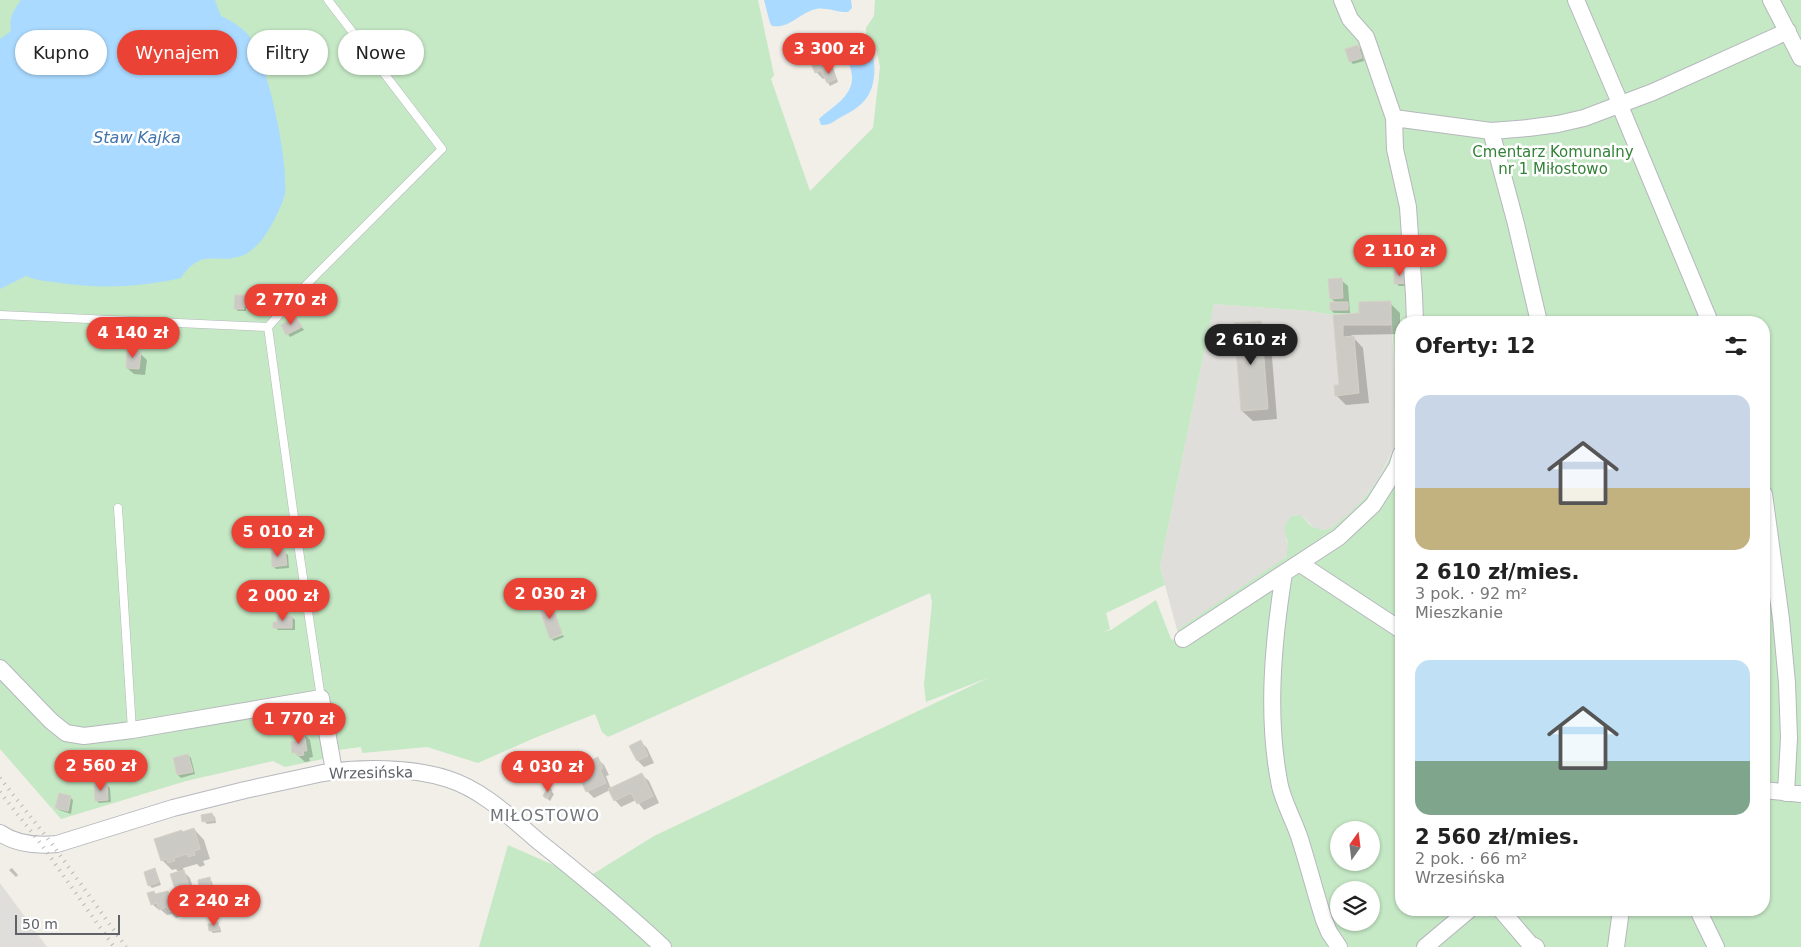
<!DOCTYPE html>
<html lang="pl">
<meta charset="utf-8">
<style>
body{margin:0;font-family:"DejaVu Sans",sans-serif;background:#f6f6f6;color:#222;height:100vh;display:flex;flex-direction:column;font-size:19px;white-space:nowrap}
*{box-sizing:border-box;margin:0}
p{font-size:16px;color:#767676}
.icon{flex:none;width:28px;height:28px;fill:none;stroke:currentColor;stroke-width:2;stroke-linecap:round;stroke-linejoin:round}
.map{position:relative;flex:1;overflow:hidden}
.panel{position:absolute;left:1395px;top:316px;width:375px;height:600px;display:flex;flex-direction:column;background:#fff;border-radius:20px;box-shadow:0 1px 4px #0004}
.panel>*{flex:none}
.hud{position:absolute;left:15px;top:30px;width:475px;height:45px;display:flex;gap:10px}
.needle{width:32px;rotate:14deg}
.tools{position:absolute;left:1330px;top:821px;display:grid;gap:10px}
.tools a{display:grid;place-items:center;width:50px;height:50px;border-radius:50%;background:#fff;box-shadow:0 1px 4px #0004;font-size:25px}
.scale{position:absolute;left:15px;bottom:12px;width:105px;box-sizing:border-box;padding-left:5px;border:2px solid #5f6368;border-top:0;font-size:14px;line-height:18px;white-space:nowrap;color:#5f6368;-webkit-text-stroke:4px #fff;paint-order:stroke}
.price{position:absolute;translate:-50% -42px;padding:0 11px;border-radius:18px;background:#ea4335;color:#fff;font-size:16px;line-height:32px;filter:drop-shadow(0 1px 2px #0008)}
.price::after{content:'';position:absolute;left:50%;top:30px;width:15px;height:11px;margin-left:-8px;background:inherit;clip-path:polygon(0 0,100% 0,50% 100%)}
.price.selected{background:#222;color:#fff}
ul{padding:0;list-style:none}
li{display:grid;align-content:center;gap:10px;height:265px;padding:0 20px}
li span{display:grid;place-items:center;height:155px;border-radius:15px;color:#555}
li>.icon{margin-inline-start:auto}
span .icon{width:90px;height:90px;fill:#fffc;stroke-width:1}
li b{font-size:21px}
h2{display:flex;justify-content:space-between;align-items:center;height:60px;padding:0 20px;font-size:21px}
.tag{padding:0 18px;border-radius:22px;background:#fff;box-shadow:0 1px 4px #0004;font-size:18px;line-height:45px}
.tag.selected{background:#ea4335;color:#fff}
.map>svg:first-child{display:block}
.industrial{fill:#e0deda}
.green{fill:#c5e8c5;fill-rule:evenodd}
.water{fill:#aadaff}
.shadow{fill:#0003;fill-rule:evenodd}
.building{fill:#cccac5;stroke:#d6d1c6}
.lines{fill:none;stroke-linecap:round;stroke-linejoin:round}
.lane-casing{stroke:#b5b8bc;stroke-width:9}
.street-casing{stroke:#b5b8bc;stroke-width:18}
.lane{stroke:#fff;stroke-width:8}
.street{stroke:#fff;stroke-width:16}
.rail{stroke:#b6b7b8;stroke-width:4;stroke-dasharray:1 6;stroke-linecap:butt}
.labels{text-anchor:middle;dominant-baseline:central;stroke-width:5;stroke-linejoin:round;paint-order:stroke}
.park-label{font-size:15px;fill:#348238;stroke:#fff}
.street-label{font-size:15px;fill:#5f6368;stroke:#fff}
.water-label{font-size:16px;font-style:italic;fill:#4174aa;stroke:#fff}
.neighbourhood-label{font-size:16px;letter-spacing:1px;fill:#70757a;stroke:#fff}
</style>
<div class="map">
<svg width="1801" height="947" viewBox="0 0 1801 947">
<rect width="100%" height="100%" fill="#f1efe8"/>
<path class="industrial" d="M 1391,301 L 1391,325 L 1400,428 L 1394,447 L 1378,480 L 1355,509 L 1331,528 L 1326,530 L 1315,529 L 1301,515 L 1291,516 L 1286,539 L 1288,545 L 1288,552 L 1282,562 L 1177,630 L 1160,566 L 1214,304 L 1311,311 L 1333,315 L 1359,302 Z
M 0,883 L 47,947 L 0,947 Z"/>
<path class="green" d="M 0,0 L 758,0 L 774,75 L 771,79 L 810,191 L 873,128 L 880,67 L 876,47 L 866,37 L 866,28 L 874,16 L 875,0 L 1801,0 L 1801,947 L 479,947 L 508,845 L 585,879 L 654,836 L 990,677 L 926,702 L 924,685 L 932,602 L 930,593 L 608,737 L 602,732 L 595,714 L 532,739 L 478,763 L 427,747 L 362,753 L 361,747 L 322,752 L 323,759 L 285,767 L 273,761 L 186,781 L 61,819 L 0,749 ZM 1359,302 L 1391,302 C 1391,326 1395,351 1395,375 C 1396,393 1391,413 1400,429 C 1390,464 1372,496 1342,519 C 1335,525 1329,532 1319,529 C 1311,528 1306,521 1301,515 L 1291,516 L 1284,527 L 1288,545 L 1286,557 L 1177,630 L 1184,642 L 1171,639 L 1156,600 L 1111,630 L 1103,632 L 1110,629 L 1106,613 L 1165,585 L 1160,566 L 1214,304 L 1311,311 L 1333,315 L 1359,313 ZM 1401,322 L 1764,322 L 1764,910 L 1401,910 ZM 1339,830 L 1371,830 L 1371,862 L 1339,862 ZM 1339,890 L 1371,890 L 1371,922 L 1339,922 Z"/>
<path class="water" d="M 21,0 L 215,0 L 221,16 C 231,21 246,29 251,39 C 269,69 288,159 285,194 C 283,204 269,232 261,241 C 257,245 250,253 244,255 C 215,266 203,246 181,278 C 141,287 101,289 60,283 C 48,281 37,281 26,276 L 0,289 L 0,39 L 11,31 C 9,17 13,11 21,0 Z
M 764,0 L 851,0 L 852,8 L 848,12 C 838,13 827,7 816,9 C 799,13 790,29 772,26 L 770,23 Z
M 861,43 L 870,47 C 877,62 876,88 865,100 C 859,107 851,112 843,116 C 835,120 830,126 821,125 L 819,119 C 830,108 850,99 852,80 C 853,70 846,59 846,49 L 847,45 Z"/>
<path class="shadow" d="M 1358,46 L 1361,49 L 1364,61 L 1353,64 L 1350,61 Z
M 822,51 L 829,57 L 838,82 L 830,86 L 825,78 L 823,79 L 816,72 Z
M 1409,274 L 1409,286 L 1399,286 L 1396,283 Z
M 1341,280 L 1348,286 L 1350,313 L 1334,313 L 1331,310 L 1336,303 L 1331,298 Z
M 248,297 L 251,300 L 251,308 L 246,308 L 246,311 L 238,311 L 235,308 Z
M 1390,303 L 1400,313 L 1400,334 L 1351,335 L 1363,348 L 1369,403 L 1346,405 L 1336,395 L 1341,386 L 1335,316 L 1360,314 Z
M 296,319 L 304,330 L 290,337 L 283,326 Z
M 1260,322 L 1270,332 L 1277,419 L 1253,421 L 1242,411 L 1236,324 Z
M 135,349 L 147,360 L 145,375 L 134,374 L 127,368 Z
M 279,548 L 288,555 L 289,568 L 276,569 L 273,566 Z
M 549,602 L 552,605 L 562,633 L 551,637 Z
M 292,617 L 295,620 L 295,630 L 278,630 L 275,627 L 279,623 Z
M 563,635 L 564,637 L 554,641 L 552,639 Z
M 304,734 L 310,740 L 313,757 L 309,758 L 310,761 L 305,762 L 294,752 Z
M 641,742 L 647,748 L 654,763 L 644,767 L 638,761 Z
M 188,755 L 191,758 L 195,774 L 181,778 L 178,775 L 174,759 Z
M 598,759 L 604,765 L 609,775 L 606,776 L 611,789 L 642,775 L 649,781 L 659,803 L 644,810 L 636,800 L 621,807 L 615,800 L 610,790 L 594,798 L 587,791 Z
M 107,785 L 110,788 L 111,802 L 99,803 L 96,800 Z
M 549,789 L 554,794 L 550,801 L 544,796 Z
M 70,797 L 73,800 L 71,814 L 59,810 L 57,808 Z
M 212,814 L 215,817 L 216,823 L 207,824 L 204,821 Z
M 194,829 L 204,840 L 210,859 L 203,861 L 205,865 L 200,867 L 197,864 L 183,868 L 184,872 L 190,878 L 195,894 L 192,895 L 194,903 L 189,904 L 177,891 L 179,873 L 176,869 L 172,870 L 162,860 L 182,833 Z
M 12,868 L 18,875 L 16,877 L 9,870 Z
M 154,870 L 157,873 L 161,885 L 152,888 L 149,885 Z
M 210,879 L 212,882 L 213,887 L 203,889 L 200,886 Z
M 154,892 L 156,895 L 168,892 L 172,897 L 175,896 L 182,902 L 186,915 L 176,918 L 172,914 L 167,915 L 161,910 L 159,910 L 152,904 ZM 177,902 L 180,902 L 184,914 L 181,915 Z
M 217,924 L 220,927 L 221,932 L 213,933 L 210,930 Z"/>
<path class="building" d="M 1358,45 L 1362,58 L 1349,62 L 1345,49 Z
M 823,49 L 830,66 L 815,73 L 808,56 Z
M 830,66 L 836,79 L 827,83 L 821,71 Z
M 1406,270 L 1407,283 L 1394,284 L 1394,271 Z
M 1342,278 L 1343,298 L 1330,299 L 1328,279 Z
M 235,295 L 249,295 L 248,306 L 244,306 L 244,309 L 234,309 Z
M 1391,301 L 1391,325 L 1343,325 L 1343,337 L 1354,336 L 1359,393 L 1335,396 L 1334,385 L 1339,385 L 1333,315 L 1359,313 L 1359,302 Z
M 1330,302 L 1348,302 L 1348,310 L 1330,310 Z
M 296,317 L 302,327 L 286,335 L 281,325 Z
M 1261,321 L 1268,409 L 1241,411 L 1234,323 Z
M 129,348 L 136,348 L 136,352 L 141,352 L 139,369 L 126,368 L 127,351 L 129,351 Z
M 279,547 L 280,551 L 285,551 L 287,565 L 272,567 L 271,548 Z
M 550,601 L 562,634 L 550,639 L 538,605 Z
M 277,616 L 292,616 L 292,628 L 273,628 L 273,622 L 277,622 Z
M 304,732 L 307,751 L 303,751 L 304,755 L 297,756 L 296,752 L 292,753 L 291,742 L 296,741 L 295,734 Z
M 641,740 L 648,756 L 637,761 L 629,746 Z
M 188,754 L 193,772 L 177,775 L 173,758 Z
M 598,757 L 603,768 L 600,770 L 606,783 L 586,792 L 575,768 Z
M 642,773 L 653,796 L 637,804 L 631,793 L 614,801 L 608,789 Z
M 107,784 L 108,800 L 95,801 L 94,785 Z
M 548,787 L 552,790 L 547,799 L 543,796 Z
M 59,793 L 71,796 L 68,811 L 55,808 Z
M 212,813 L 214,820 L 202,822 L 201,815 Z
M 194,828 L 200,849 L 194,851 L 195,855 L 188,857 L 187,854 L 174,858 L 175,861 L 168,863 L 167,859 L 161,861 L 154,839 L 182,830 L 182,832 Z
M 155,868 L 159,882 L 148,886 L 144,872 Z
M 184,870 L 189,888 L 186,889 L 188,896 L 181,898 L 179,891 L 176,892 L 170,874 Z
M 210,877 L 211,884 L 199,886 L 198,880 Z
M 154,891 L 155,894 L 168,891 L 170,896 L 176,894 L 180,908 L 169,912 L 167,907 L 159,910 L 157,903 L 151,905 L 147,893 Z
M 218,922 L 219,930 L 209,931 L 208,924 Z"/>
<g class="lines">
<g class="lane-casing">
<path id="lane" d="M 0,315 L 268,327 L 301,290 L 442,149 L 328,0
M 268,327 L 293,510 L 321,698
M 118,508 L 132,730"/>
</g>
<g class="street-casing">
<path id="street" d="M 1342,0 L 1350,19 L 1366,37 L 1394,118 L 1395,149 L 1408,207 L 1414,295 L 1415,322
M 1576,0 L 1617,96 L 1623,113 L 1710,322
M 1771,0 L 1801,58
M 1394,118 L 1491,131 L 1516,224 L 1539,322
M 1491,131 L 1528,128 L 1558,124 L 1584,118 L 1653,92 L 1788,31
M 1764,494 L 1781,619 L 1787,683 L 1789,738 L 1786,793
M 1299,563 L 1401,630
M 1284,573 C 1273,642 1266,717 1280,786 C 1284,803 1293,819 1299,836 C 1308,864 1315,892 1324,920 L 1329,932 L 1339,947
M 1183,639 L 1339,537 L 1373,505 L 1397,467 L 1401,454
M 0,668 L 51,721 L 66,733 L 84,736 L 132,730 L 321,698 L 334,771
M 1764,790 L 1801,794
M 0,833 C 16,844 37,846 57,844 L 173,808 L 245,790 L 323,773 C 360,767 412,767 448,779 C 483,790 511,818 538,841 C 581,875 623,910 663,947
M 1501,910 L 1530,944 L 1536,947
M 1698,910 L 1716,947
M 1425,947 L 1469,910
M 1616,947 L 1621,910"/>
</g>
<use href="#lane" class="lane"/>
<use href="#street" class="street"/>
<path class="rail" d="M 0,778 L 52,844 L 126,947
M 0,792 L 41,844 L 114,947"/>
</g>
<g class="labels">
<g class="park-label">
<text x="1553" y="152">Cmentarz Komunalny<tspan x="1553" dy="17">nr 1 Miłostowo</tspan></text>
</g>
<g class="street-label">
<text transform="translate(371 773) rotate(-1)">Wrzesińska</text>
</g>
<g class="water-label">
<text x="137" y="137">Staw Kajka</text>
</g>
<g class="neighbourhood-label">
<text x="545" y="815">MIŁOSTOWO</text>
</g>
</g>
</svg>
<div class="tools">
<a><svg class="needle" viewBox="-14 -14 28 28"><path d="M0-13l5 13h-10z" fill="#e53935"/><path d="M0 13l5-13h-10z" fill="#767676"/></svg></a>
<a><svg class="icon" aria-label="layers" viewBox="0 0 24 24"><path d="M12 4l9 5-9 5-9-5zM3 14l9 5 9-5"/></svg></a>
</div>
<div class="scale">50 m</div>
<b class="price" style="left:829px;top:75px">3 300 zł</b>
<b class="price" style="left:1400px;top:277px">2 110 zł</b>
<b class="price" style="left:291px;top:326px">2 770 zł</b>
<b class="price" style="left:133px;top:359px">4 140 zł</b>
<b class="price selected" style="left:1251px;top:366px">2 610 zł</b>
<b class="price" style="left:278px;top:558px">5 010 zł</b>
<b class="price" style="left:550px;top:620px">2 030 zł</b>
<b class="price" style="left:283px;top:622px">2 000 zł</b>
<b class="price" style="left:299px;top:745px">1 770 zł</b>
<b class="price" style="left:101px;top:792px">2 560 zł</b>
<b class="price" style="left:548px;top:793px">4 030 zł</b>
<b class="price" style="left:214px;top:927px">2 240 zł</b>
<div class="hud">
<a class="tag">Kupno</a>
<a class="tag selected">Wynajem</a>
<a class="tag">Filtry</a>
<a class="tag">Nowe</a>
</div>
<section class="panel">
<h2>Oferty: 12<svg class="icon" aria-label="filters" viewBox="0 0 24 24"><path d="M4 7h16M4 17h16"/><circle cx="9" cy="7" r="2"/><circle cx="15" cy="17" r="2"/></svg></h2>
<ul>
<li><span style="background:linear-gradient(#c9d6e8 60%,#c2b280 0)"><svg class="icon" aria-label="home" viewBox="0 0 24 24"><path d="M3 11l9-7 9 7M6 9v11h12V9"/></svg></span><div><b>2 610 zł/mies.</b><p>3 pok. · 92 m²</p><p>Mieszkanie</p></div></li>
<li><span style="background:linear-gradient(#bfe0f5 65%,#7fa58c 0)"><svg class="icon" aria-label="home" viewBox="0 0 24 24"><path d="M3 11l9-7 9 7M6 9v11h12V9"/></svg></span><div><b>2 560 zł/mies.</b><p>2 pok. · 66 m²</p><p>Wrzesińska</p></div></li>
</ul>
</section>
</div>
